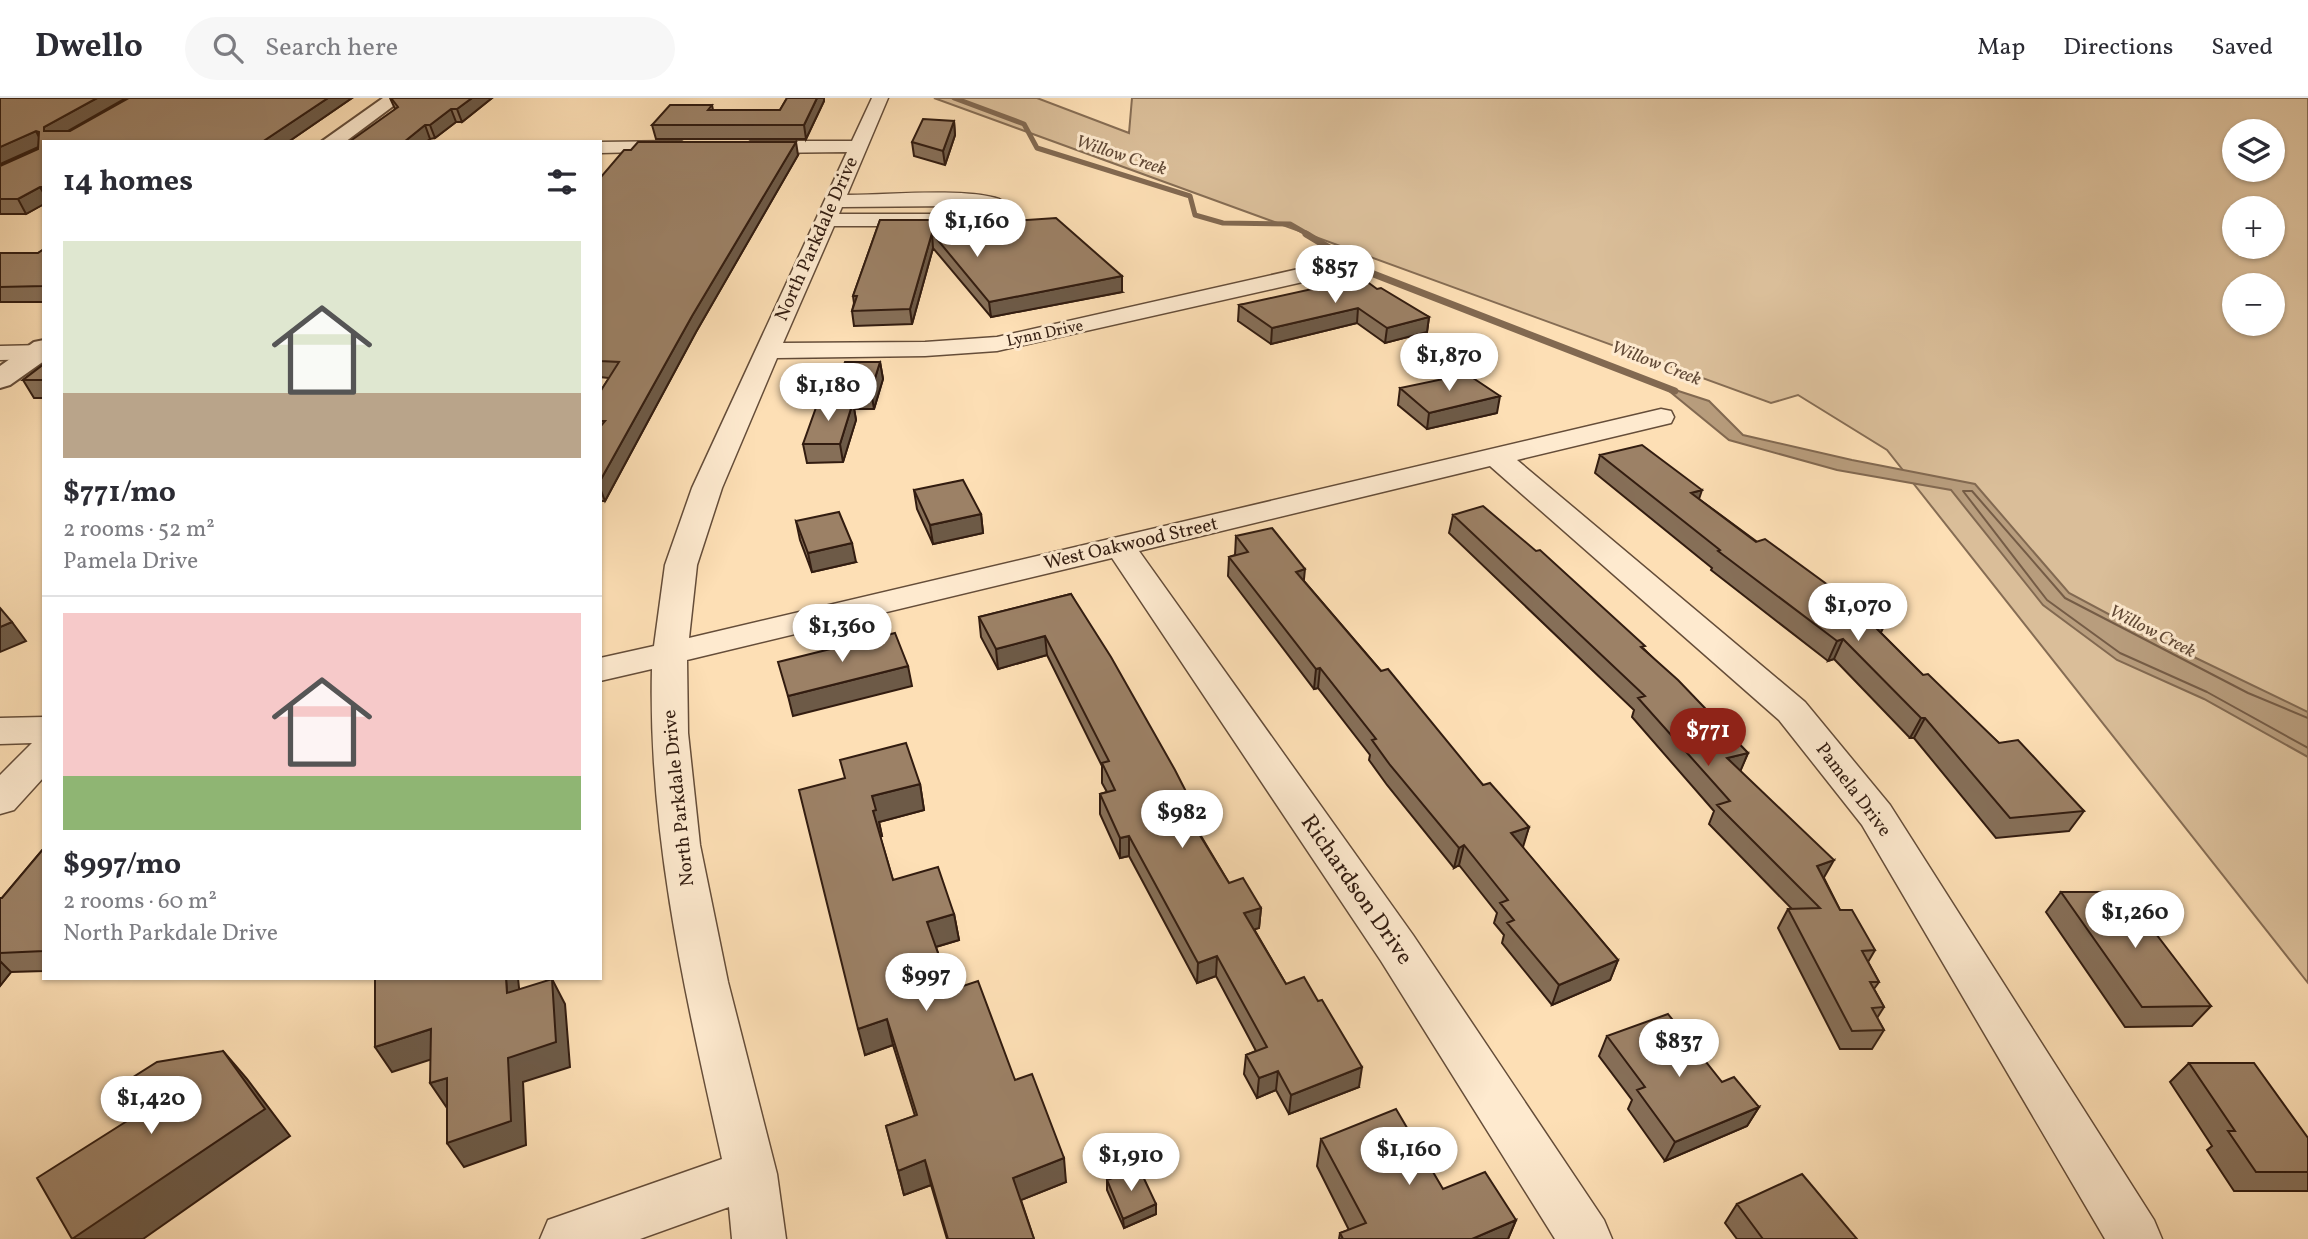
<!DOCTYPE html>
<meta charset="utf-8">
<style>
body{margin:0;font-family:Vollkorn,serif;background:#f7f7f7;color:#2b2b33;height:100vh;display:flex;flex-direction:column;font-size:26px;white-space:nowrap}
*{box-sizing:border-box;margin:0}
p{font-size:23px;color:#7c7c81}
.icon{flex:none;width:38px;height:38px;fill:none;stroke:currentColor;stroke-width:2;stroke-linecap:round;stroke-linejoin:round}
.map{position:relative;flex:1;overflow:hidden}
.panel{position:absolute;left:42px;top:42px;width:560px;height:840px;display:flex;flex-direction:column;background:#fff;border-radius:0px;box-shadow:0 2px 5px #0004}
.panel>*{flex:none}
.controls{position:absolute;left:2222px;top:21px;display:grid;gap:14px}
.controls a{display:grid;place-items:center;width:63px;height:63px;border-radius:50%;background:#fff;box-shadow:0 2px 5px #0004;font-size:35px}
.price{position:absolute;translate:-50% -60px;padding:0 16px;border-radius:24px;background:#fff;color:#222;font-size:23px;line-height:46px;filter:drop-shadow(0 2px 4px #0008)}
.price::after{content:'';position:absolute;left:50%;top:42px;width:21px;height:16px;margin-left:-10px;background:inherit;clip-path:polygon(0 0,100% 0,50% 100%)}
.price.current{background:#8f2418;color:#fff}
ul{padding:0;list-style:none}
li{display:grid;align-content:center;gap:14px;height:371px;padding:0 21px}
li+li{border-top:2px solid #e1e1e2}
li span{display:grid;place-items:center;height:217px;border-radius:0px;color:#555}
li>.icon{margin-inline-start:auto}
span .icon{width:126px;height:126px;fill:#fffc;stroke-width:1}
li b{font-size:30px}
h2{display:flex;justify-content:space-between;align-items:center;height:84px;padding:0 21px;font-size:30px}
header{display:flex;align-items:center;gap:42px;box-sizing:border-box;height:98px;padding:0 35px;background:#fff;border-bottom:2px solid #e1e1e2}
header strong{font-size:33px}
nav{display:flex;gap:38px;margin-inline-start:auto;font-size:24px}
.search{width:490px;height:63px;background:#f7f7f7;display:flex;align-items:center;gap:18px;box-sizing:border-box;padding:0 24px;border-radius:38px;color:#7c7c81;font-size:26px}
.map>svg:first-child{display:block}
.green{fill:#dabe99;stroke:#866d54;stroke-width:2;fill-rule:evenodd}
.water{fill:#b89d7d;stroke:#826951;stroke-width:2}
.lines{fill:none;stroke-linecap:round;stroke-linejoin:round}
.shore{stroke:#755c46;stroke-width:2}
.stream-far1{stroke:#826951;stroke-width:5}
.stream{stroke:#826951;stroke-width:7}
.minor-casing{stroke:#654d39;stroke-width:3}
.tertiary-casing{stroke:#654d39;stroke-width:4}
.minor{fill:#feeacf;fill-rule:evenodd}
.tertiary{fill:#feeacf;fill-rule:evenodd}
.wall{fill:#866f58;stroke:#321c10;stroke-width:2}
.shaded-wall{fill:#6d5a47;stroke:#321c10;stroke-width:2}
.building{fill:#9c8166;stroke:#321c10;stroke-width:2}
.labels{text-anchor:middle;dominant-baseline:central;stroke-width:6;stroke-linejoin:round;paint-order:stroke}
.far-street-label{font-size:16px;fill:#321c10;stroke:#feeacf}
.far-water-label{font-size:18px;font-style:italic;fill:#614936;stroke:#feeacf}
.street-label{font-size:19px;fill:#321c10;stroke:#feeacf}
.near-street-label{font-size:23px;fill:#321c10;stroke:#feeacf}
</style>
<header>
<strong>Dwello</strong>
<div class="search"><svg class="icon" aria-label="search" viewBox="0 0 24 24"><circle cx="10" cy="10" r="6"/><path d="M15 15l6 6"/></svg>Search here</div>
<nav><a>Map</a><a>Directions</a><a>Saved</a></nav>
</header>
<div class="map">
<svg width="2308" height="1141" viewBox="0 0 2308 1141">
<rect width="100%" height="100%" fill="#fddfb5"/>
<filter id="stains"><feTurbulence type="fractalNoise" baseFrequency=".00286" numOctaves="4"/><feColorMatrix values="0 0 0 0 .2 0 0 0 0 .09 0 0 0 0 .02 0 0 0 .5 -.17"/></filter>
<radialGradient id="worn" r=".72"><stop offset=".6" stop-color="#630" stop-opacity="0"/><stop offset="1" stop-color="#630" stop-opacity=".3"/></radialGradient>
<path class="green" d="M 934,0 L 1037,0 L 1129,35 L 1132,0 L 2308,0 L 2308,885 L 1887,352 L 1798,297 L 1771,305 ZM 2235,33 L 2273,33 L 2273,72 L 2235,72 ZM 2235,110 L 2273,110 L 2273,149 L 2235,149 ZM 2235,187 L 2273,187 L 2273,226 L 2235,226 Z"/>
<path class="water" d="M 1663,288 L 1709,303 L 1743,337 L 1852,362 L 1975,386 L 2069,495 L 2142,534 L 2308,614 L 2308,659 L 2204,601 L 2117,562 L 2043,507 L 1951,392 L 1837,372 L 1729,342 Z"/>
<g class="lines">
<path class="shore" d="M 2308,620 L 2248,595 L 2065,500 L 1972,393 L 1963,393 L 2047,502 L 2120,555 L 2207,594 L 2308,650"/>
<path class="stream-far1" d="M 954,0 L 1024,26 L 1037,50 L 1190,98 L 1195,117 L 1223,125 L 1290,126 L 1309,137"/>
<path class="stream" d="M 1306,136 L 1371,175 L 1675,293"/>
<g class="minor-casing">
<path id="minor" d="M 872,0 L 888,0 L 847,97 C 887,97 959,90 996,100 C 1002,101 1005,105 1008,110 L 1000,121 L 966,128 L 834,128 L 783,245 L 925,244 L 997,239 L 1316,167 L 1324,169 L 1327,174 L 1324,179 L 1316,181 L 997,253 L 925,258 L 777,260 L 722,390 L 697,467 L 689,540 L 1661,311 L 1671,313 L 1674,319 L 1671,325 L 1517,362 L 1805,604 L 1890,707 L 2154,1122 L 2162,1141 L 2105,1141 L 1862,727 L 1779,622 L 1490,368 L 1139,453 L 1413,837 L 1604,1122 L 1612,1141 L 1555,1141 L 1381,863 L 1112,460 L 687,562 L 688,635 L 700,747 L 728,884 L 777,1076 L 786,1141 L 732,1141 L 729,1109 L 640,1141 L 540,1141 L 548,1122 L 722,1061 C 686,899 648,738 652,571 L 600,583 L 600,560 L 654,548 L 665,467 L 692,390 L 847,54 L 751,55 L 742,49 L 751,43 L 852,43 ZM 953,108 L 987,111 L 966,116 L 839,116 L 842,109 Z
M 681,43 L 690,49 L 687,53 L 600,55 L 599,44 Z
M 0,48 L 44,48 L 44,60 L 0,60 Z
M 44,247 L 44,261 L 0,262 L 0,248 Z
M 44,619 L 44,679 L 14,712 L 0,716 L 0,677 L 32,645 L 0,646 L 0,620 Z"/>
</g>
<g class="tertiary-casing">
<path id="tertiary" d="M 383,0 L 404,0 L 345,44 L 321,44 Z
M 44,242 L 44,263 L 10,287 L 0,290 L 0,268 L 34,244 Z"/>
</g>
<use href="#minor" class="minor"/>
<use href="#tertiary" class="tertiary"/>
</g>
<path class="wall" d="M 0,0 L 126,0 L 67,33 L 70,33 L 129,0 L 352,0 L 288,44 L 44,44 L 44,106 L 26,116 L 0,116 L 0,68 L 38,51 L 38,49 L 0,66 Z
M 390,0 L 492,0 L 462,24 L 456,24 L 435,40 L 430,41 L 395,11 Z
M 787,0 L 824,0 L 824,3 L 806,41 L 656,41 L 652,27 L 712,7 L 713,12 L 780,12 Z
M 954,23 L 955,37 L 945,67 L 914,58 L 912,44 Z
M 798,57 L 696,234 L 605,403 L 600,403 L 600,294 L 609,280 L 600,279 L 600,80 Z
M 880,122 L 968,126 L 1122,194 L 991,219 L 933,150 L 912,226 L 854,228 L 852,213 L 854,205 L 853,198 Z
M 44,151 L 44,204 L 0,204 L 0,155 L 38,155 Z
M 1377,191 L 1429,219 L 1427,234 L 1385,245 L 1357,225 L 1271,246 L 1238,223 L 1239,207 Z
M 880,264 L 883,281 L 874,311 L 854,311 L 856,322 L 843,364 L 807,365 L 803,346 L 836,304 L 834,293 Z
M 44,266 L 44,300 L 34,300 L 23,282 Z
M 1400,290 L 1497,315 L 1427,331 L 1398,307 Z
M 1600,357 L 1699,401 L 1881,535 L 1923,577 L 1999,645 L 2084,713 L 2069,733 L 1996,740 L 1914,640 L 1910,640 L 1834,561 L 1828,563 L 1711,472 L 1712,470 L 1595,375 Z
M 914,392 L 981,416 L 983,435 L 933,446 L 917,411 Z
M 1453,417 L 1644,551 L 1748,655 L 1740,673 L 1824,780 L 1840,812 L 1875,852 L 1868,864 L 1879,884 L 1874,891 L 1884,909 L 1877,920 L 1884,932 L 1872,951 L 1840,951 L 1778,830 L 1788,811 L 1792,811 L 1709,726 L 1714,713 L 1632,619 L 1634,612 L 1449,435 Z
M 796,423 L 856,464 L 812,474 L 800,442 Z
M 1236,438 L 1304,483 L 1381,573 L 1483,687 L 1529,729 L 1522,749 L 1618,862 L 1610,882 L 1552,907 L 1502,845 L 1504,837 L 1494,825 L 1497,815 L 1459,767 L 1454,770 L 1387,687 L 1369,662 L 1370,657 L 1318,590 L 1314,591 L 1228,478 L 1229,459 L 1235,457 Z
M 1071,496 L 1201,738 L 1229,785 L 1261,810 L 1259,830 L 1254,831 L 1286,886 L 1359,989 L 1289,1016 L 1276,992 L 1257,1000 L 1244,976 L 1246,957 L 1256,953 L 1216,878 L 1197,885 L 1129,758 L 1120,760 L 1100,716 L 1100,696 L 1107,694 L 1102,685 L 1102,668 L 1047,557 L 998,571 L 981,539 L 979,519 Z
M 845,680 L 920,686 L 924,712 L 879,724 L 882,738 L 880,738 L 893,782 L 954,816 L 959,842 L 936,849 L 951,892 L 1015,982 L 1066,1084 L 1021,1102 L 1034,1141 L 947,1141 L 931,1087 L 904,1097 L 886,1028 L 915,1018 L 893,947 L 865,957 Z
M 44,750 L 44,873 L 11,874 L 0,888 L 0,800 L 2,800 Z
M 2061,794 L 2211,908 L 2192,928 L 2125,929 L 2046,814 Z
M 1607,938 L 1722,984 L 1759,1009 L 1747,1028 L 1665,1063 L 1628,1011 L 1632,1002 L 1599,958 Z
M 2189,965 L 2308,1040 L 2308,1093 L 2234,1093 L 2207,1052 L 2212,1048 L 2170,984 Z
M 1321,1041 L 1516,1122 L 1508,1141 L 1339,1141 L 1340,1135 L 1349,1132 L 1317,1068 Z
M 1107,1082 L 1156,1106 L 1156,1116 L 1124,1130 L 1107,1092 Z
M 1737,1106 L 1857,1141 L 1737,1141 L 1725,1125 Z"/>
<path class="shaded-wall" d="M 97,0 L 126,0 L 52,42 L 44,33 L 44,29 Z
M 328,0 L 352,0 L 288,44 L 262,44 Z
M 472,0 L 492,0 L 462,24 L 457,11 Z
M 817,0 L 824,0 L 824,3 L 806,41 L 804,27 Z
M 451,11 L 456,24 L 435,40 L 430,27 Z
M 954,23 L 955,37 L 945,67 L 943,53 Z
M 425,27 L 430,41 L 426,44 L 404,44 Z
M 36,33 L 43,47 L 0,66 L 0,49 Z
M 796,44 L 798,57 L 696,234 L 605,403 L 600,390 L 600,383 L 692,218 Z
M 40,89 L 44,96 L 44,106 L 26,116 L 18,101 Z
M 932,135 L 933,150 L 912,226 L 910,211 Z
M 1122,178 L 1122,194 L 991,219 L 989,204 Z
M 1358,210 L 1357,225 L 1271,246 L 1272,230 Z
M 1429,219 L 1427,234 L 1385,245 L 1387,230 Z
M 880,264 L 883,281 L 874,311 L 871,293 Z
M 1500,298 L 1497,315 L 1427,331 L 1429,315 Z
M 853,304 L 856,322 L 843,364 L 840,346 Z
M 1702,392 L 1696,410 L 1691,395 Z
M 981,416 L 983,435 L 933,446 L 930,427 Z
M 852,445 L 856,464 L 812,474 L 808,455 Z
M 1305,471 L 1303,491 L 1296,474 Z
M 12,524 L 26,543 L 0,554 L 0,529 Z
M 1884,528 L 1875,547 L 1876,530 Z
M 1045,538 L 1047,557 L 998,571 L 996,551 Z
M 1843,541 L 1834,561 L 1828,563 L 1837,543 Z
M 908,568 L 912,588 L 793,618 L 788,598 Z
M 1320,570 L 1318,590 L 1314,591 L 1316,571 Z
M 1921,620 L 1925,620 L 1914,640 L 1910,640 Z
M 1748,655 L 1740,674 L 1727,660 Z
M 920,686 L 924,712 L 879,724 L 882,738 L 878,739 L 873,713 L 872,698 Z
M 1201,723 L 1201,743 L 1193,726 Z
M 1529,729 L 1523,749 L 1505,755 L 1511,735 Z
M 1129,738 L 1129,758 L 1120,760 L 1120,740 Z
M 1464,747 L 1459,767 L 1454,770 L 1459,750 Z
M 1834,762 L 1823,781 L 1817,768 Z
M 1261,810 L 1259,830 L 1243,835 L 1244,815 Z
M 954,816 L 959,842 L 932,850 L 927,824 Z
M 1217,858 L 1216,878 L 1197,885 L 1198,865 Z
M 1618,862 L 1610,882 L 1552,907 L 1559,887 Z
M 0,863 L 11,874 L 0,888 Z
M 506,880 L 518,880 L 522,919 L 507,895 Z
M 552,881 L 565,906 L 570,969 L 523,984 L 526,1047 L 464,1069 L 447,1045 L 508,960 Z
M 887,921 L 893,947 L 865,957 L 858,931 Z
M 431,931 L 448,956 L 392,974 L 375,949 Z
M 223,953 L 247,981 L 290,1038 L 143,1141 L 73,1141 Z
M 1362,969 L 1359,989 L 1289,1016 L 1291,997 Z
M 1278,973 L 1276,992 L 1257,1000 L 1259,980 Z
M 447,980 L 447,1010 L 430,985 Z
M 1759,1009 L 1747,1028 L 1665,1063 L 1675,1044 Z
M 1064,1060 L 1066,1084 L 1016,1104 L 1013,1080 Z
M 925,1062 L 931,1087 L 904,1097 L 898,1073 Z
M 1156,1106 L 1156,1116 L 1124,1130 L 1123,1121 Z
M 1516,1122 L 1508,1141 L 1472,1141 Z"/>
<path class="building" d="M 0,0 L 97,0 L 44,29 L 44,33 L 70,33 L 129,0 L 328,0 L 262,44 L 44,44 L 44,89 L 40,89 L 18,101 L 0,101 L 0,68 L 38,51 L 39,34 L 36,33 L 0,49 Z
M 391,0 L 472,0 L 457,11 L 451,11 L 430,27 L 425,27 L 404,44 L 349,44 L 398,9 Z
M 787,0 L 817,0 L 804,27 L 652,27 L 670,7 L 712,7 L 708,12 L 780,12 Z
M 923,21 L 954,23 L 943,53 L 912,44 Z
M 638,44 L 796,44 L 692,218 L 600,383 L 600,329 L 605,323 L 600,323 L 600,294 L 619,264 L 600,263 L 600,80 L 624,52 L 631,52 Z
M 1056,120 L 1122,178 L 989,204 L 932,135 L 910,211 L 852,213 L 857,198 L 853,198 L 880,122 L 968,122 L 967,126 Z
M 44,151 L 44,188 L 0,189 L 0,155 L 38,155 Z
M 1362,180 L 1377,191 L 1381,190 L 1429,219 L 1387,230 L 1358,210 L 1272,230 L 1239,207 Z
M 845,264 L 880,264 L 871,293 L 834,293 Z
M 44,266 L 44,282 L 23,282 Z
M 1467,276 L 1500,298 L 1429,315 L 1400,290 Z
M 818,304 L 853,304 L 840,346 L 803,346 Z
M 1642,347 L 1702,392 L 1691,395 L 1756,444 L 1765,441 L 1884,528 L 1876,530 L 1923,577 L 1928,576 L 1999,645 L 2018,642 L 2084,713 L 2010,720 L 1925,620 L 1921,620 L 1843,541 L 1837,543 L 1718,453 L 1720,452 L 1600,357 Z
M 963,382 L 981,416 L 930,427 L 914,392 Z
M 1483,408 L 1536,453 L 1540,452 L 1645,548 L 1641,549 L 1678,582 L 1748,655 L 1727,660 L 1834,762 L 1817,768 L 1840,812 L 1852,812 L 1875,852 L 1862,853 L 1879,884 L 1870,884 L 1884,909 L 1872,910 L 1884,932 L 1852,933 L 1788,811 L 1820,810 L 1717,707 L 1730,703 L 1638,600 L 1645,598 L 1453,417 Z
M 839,414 L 852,445 L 808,455 L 796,423 Z
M 1272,430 L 1305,471 L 1296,474 L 1381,573 L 1388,571 L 1483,687 L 1490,685 L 1529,729 L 1511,735 L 1618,862 L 1559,887 L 1507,825 L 1514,822 L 1500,805 L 1508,802 L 1464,747 L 1459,750 L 1390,667 L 1372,642 L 1376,641 L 1320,570 L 1316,571 L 1229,459 L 1248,454 L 1236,438 Z
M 1071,496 L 1111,559 L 1175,672 L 1201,723 L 1193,726 L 1229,785 L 1243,780 L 1261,810 L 1244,815 L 1286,886 L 1304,879 L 1318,903 L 1322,902 L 1362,969 L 1291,997 L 1278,973 L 1259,980 L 1246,957 L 1267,949 L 1217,858 L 1198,865 L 1129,738 L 1120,740 L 1100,696 L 1115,692 L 1102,665 L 1109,663 L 1045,538 L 996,551 L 979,519 Z
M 0,510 L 12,524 L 0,529 Z
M 895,535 L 908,568 L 788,598 L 778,564 Z
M 906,645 L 920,686 L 872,698 L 876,712 L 873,713 L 893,782 L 938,769 L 954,816 L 927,824 L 951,892 L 978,883 L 1015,982 L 1032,976 L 1064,1060 L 1013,1080 L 1034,1141 L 948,1141 L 925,1062 L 898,1073 L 886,1028 L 917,1017 L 887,921 L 858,931 L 799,692 L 845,680 L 840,662 Z
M 44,750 L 44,853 L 0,855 L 0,800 L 2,800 Z
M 2061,794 L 2124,794 L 2211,908 L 2142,909 Z
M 375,880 L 506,880 L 507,895 L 552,881 L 556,944 L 508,960 L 511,1023 L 447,1045 L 447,980 L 430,985 L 431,931 L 375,949 Z
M 1668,916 L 1722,984 L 1734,979 L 1759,1009 L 1675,1044 L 1637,992 L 1645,989 L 1607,938 Z
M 223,953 L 265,1011 L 72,1141 L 37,1080 L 127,1023 L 108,995 L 157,964 Z
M 2189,965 L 2254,965 L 2308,1040 L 2308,1074 L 2256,1074 L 2228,1033 L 2235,1033 Z
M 1396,1011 L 1443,1091 L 1485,1074 L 1516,1122 L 1472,1141 L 1343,1141 L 1340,1135 L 1366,1125 L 1321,1041 Z
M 1139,1070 L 1156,1106 L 1123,1121 L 1107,1082 Z
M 1802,1076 L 1857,1141 L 1763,1141 L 1737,1106 Z"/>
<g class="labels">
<g class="far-street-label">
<text transform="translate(1045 236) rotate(-12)">Lynn Drive</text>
</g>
<g class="far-water-label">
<text transform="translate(1121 58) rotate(18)">Willow Creek</text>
<text transform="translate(1656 266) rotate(21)">Willow Creek</text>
<text transform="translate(2152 534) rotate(27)">Willow Creek</text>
</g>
<g class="street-label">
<text transform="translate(817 141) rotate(-66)">North Parkdale Drive</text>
<text transform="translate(1131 446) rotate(-13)">West Oakwood Street</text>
<text transform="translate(1853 692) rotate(53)">Pamela Drive</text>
<text transform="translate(679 700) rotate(-96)">North Parkdale Drive</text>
</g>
<g class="near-street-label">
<text transform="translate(1356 792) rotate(55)">Richardson Drive</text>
</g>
</g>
<rect width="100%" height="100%" filter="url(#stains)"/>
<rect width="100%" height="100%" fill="url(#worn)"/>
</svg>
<div class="controls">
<a><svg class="icon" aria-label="layers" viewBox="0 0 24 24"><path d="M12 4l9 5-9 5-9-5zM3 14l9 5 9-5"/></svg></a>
<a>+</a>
<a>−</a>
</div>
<b class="price" style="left:977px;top:161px">$1,160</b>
<b class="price" style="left:1335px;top:207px">$857</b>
<b class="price" style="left:1449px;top:295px">$1,870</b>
<b class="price" style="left:828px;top:325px">$1,180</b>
<b class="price" style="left:1858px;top:545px">$1,070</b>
<b class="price" style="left:842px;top:566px">$1,360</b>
<b class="price current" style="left:1708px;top:670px">$771</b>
<b class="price" style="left:1182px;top:752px">$982</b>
<b class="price" style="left:2135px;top:852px">$1,260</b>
<b class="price" style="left:926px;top:915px">$997</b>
<b class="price" style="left:1679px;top:981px">$837</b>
<b class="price" style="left:151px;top:1038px">$1,420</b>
<b class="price" style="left:1409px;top:1089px">$1,160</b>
<b class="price" style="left:1131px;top:1095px">$1,910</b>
<section class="panel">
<h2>14 homes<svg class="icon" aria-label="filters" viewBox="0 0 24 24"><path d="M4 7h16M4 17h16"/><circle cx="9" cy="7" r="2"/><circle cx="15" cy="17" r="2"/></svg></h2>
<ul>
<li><span style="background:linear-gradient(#dfe7d0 70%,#b9a48a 0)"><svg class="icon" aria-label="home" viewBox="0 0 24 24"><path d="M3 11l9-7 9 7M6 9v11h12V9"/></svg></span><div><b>$771/mo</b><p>2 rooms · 52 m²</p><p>Pamela Drive</p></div></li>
<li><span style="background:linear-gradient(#f6c9c9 75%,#8fb573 0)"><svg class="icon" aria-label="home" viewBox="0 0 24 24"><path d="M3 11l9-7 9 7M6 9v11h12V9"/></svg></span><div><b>$997/mo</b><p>2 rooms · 60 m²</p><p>North Parkdale Drive</p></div></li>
</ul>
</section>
</div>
